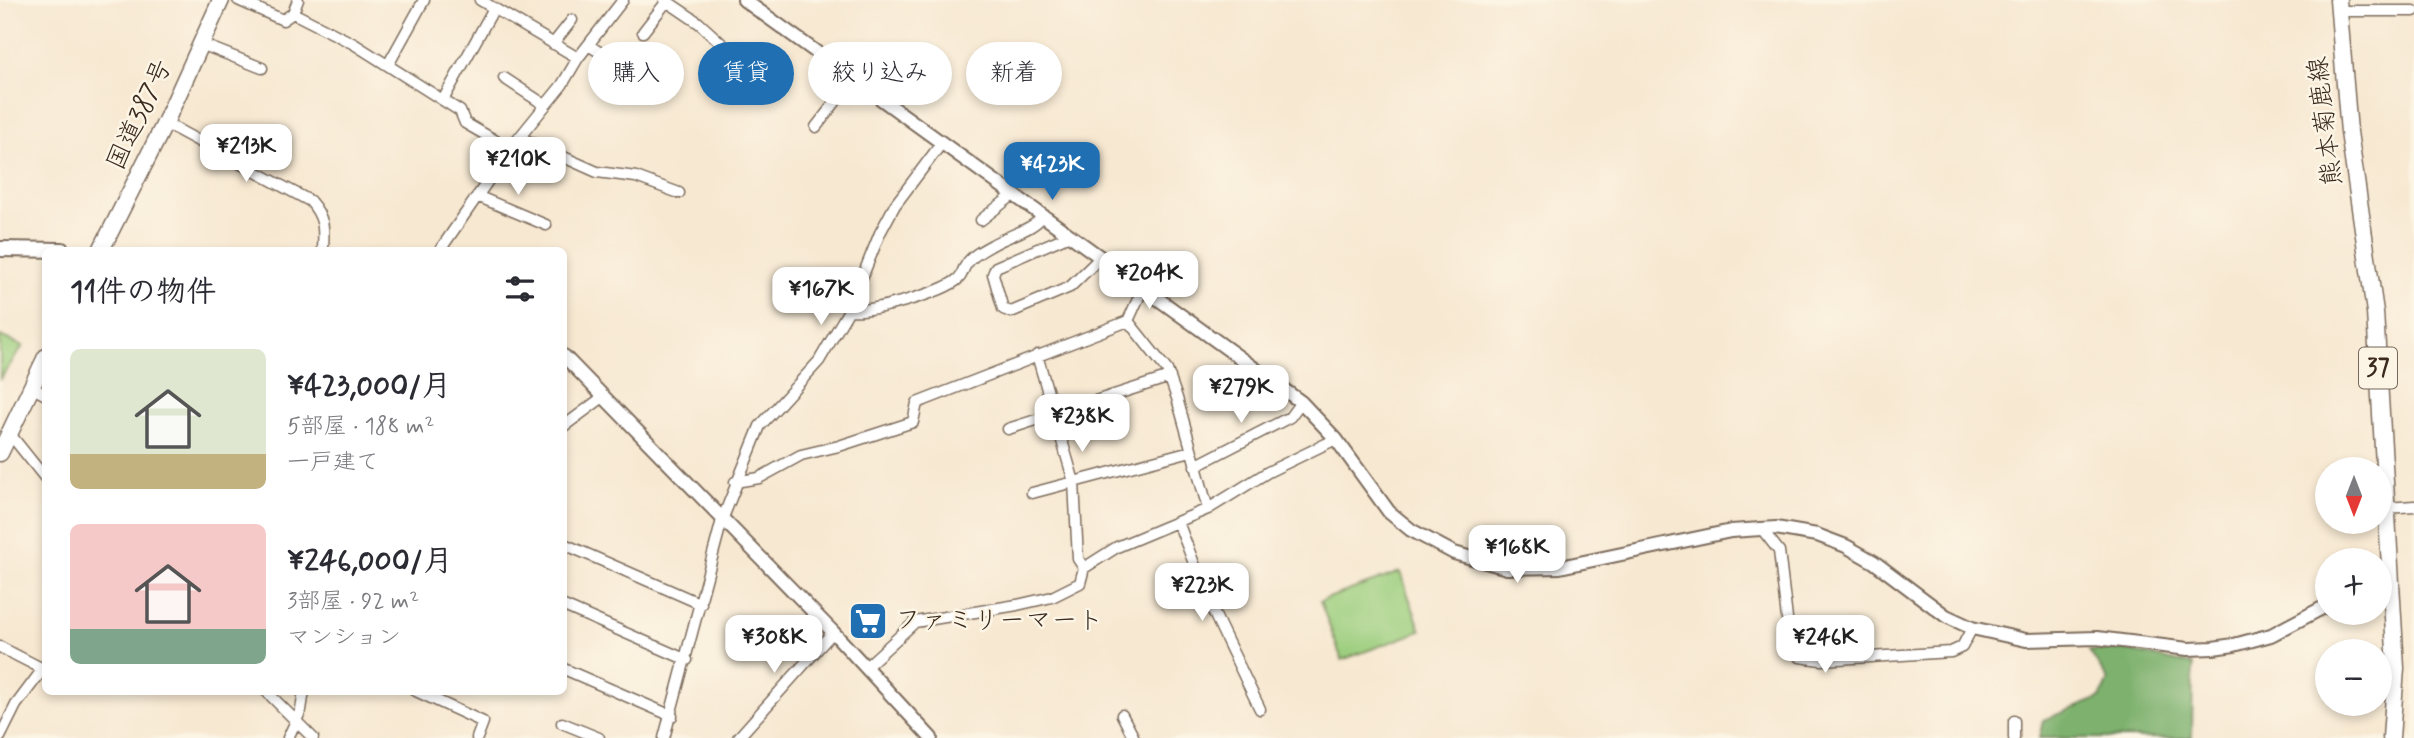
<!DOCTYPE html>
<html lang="ja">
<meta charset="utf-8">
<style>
body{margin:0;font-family:Mynerve,"Klee One",sans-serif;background:#f2f2f3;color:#2b2b33;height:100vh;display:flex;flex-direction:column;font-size:26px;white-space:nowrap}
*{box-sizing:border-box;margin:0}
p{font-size:23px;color:#7c7c81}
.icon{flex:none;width:38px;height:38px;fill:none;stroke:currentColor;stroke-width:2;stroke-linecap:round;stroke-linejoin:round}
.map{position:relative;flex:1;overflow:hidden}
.sheet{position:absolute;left:42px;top:247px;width:525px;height:448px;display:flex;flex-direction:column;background:#fff;border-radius:10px;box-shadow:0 4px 10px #0003}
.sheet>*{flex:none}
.banner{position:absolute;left:588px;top:42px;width:665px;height:63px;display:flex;gap:14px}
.needle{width:46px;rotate:180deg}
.fabs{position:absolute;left:2315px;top:457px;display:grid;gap:14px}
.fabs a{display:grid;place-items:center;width:77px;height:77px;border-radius:50%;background:#fff;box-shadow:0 4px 10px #0003;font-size:35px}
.price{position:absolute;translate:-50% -60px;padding:0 16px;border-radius:14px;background:#fff;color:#222;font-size:23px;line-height:46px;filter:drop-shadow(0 2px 4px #0008)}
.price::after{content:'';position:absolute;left:50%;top:42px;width:21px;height:16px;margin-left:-10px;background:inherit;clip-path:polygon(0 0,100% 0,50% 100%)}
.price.on{background:#1f6fb2;color:#fff}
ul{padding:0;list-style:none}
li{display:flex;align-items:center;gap:21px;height:175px;padding:0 28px}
li span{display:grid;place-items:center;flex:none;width:196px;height:140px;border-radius:10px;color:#555}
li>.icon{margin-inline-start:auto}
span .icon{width:84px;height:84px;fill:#fffc;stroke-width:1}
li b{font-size:30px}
h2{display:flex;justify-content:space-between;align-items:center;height:84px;padding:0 28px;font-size:30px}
.pill{padding:0 24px;border-radius:32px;background:#fff;box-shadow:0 4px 10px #0003;font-size:24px;line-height:63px}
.pill.on{background:#1f6fb2;color:#fff}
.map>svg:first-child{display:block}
.green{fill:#9cce7e;stroke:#6c7c4e;stroke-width:2}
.forest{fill:#7db16d;stroke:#5c6e46;stroke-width:2}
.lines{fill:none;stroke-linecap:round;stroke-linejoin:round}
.minor-casing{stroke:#7d6c5d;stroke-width:13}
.tertiary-casing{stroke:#7d6c5d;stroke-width:16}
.secondary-casing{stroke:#7d6c5d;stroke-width:18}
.primary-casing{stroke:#7d6c5d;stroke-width:19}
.trunk-casing{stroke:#7d6c5d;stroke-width:19}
.minor{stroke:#fff;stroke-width:10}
.tertiary{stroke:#fff;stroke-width:12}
.secondary{stroke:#fff;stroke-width:14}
.primary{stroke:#fff;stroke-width:16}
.trunk{stroke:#fff;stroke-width:16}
.labels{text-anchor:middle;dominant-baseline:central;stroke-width:5;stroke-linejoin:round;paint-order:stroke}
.shield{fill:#fcf5e5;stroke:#75675a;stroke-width:2}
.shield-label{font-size:24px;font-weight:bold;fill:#3b2a1e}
.street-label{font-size:26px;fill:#3b2a1e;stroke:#fcf5e5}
.poi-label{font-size:26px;fill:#3b2a1e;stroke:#fcf5e5;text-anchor:start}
</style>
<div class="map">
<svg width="2414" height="738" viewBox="0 0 2414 738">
<rect width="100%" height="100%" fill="#fcf5e5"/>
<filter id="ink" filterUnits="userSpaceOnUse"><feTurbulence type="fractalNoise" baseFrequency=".0143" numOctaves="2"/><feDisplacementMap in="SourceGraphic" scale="14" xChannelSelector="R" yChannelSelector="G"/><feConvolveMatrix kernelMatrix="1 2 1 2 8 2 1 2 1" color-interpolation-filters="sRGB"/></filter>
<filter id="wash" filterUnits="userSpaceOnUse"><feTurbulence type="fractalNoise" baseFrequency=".00686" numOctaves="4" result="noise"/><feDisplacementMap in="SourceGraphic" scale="28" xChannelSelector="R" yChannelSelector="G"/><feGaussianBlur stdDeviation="1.57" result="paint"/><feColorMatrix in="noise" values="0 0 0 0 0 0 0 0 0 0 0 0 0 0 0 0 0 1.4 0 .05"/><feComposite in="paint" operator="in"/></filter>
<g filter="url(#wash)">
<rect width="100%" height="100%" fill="#f7e8d1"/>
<path class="green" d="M 0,336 L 23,346 L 0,379 Z
M 1400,572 L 1421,631 L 1342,660 L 1320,601 Z"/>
<path class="forest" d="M 2121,649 L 2193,665 L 2192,738 L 2039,738 L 2043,720 L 2100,698 L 2108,680 L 2089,651 Z"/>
</g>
<g filter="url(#ink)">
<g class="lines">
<g class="minor-casing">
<path id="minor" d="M 238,0 L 283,20 L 293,13 L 354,44 L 460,111 L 465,123 L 510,149
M 480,0 L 578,58
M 665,0 L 699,23 L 742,62
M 2339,11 L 2414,11
M 293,13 L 298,0
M 643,32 L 667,1
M 201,44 L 262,68
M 553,44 L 572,20
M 588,45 L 637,75
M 388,65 L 424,0
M 504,78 L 545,105
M 443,100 L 494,8
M 165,123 L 310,201 C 325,218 324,229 323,250
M 816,127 L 853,79
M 519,137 L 597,172 L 636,177 L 679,193
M 477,196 L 546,225
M 981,220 L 1013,195
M 1070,235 L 996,267 L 993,274 L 1003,309 L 1011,312 L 1070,287 L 1101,257
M 440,250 L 510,149 L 562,85 L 578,58 L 623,0
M 849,310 C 870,313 942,293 958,279 C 963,275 962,270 966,265 C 971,256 983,250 992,245 C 1008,235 1031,231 1043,216
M 1128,321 L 1167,370 L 1177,398 L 1208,509
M 1037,355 L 1074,482 L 1078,559 L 1084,568
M 31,387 L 46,395
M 564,426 L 603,397
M 1008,429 L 1170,377
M 10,434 L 46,479
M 1195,466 L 1290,417 L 1301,402
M 735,482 L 759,478 L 801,455 L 839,446 L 913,422 L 917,403 L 1128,321 L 1143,288
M 1032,493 L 1191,451
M 2387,508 L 2414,506
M 1178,522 L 1210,605 L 1260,709
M 1761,528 L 1779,551 L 1790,644 L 1800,657 L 1821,660 L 1951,652 L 1962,647 L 1972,628
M 564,544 L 701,604
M 564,606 L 687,660
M 0,647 L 43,669
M 866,667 L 915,622 L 1017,605 L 1052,597 L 1080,583 L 1084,568 L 1117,547 L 1208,509 L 1268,472 L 1336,439
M 564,669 L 672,716
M 266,691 L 313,738
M 416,691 L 483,722 L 477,738
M 1122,715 L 1134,738
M 2014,721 L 2014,738
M 562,723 L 599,738
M 0,737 L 16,705 L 46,665
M 288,738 L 301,710 L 304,691
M 664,738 L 722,520 L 760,426 L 819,361 L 849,310 L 880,233 L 895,205 L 941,144
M 738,738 L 833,632"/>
</g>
<g class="tertiary-casing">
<path id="tertiary" d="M 744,0 L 1301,402 L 1336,439 L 1389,512 L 1411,530 L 1454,553 L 1507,568 L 1560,567 L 1731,531 L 1776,528 L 1817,535 L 1846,546 L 1874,562 L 1946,616 L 1972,628 L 2026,640 L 2097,638 L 2188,649 L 2213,648 L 2234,645 L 2271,635 L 2328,605
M 564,356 L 833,632 L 931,738"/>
</g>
<g class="secondary-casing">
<path id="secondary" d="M 0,249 L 62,250"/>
</g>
<g class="primary-casing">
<path id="primary" d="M 2338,0 L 2349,132 L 2375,312 L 2396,668 L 2391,738"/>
</g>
<g class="trunk-casing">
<path id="trunk" d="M 101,250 L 165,123 L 221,0
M 0,453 L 46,357"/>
</g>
<use href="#minor" class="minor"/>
<use href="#tertiary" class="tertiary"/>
<use href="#secondary" class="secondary"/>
<use href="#primary" class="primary"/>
<use href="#trunk" class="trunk"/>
</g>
</g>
<defs>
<g id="supermarket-square" transform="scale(2.0125)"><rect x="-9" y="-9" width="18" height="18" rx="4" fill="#1f6fb2" stroke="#fcf5e5"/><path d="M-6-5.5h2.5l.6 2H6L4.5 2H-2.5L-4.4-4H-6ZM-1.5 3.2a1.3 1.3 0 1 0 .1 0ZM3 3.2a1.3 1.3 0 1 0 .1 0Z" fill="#fff"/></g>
</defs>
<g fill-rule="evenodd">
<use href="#supermarket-square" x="868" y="621"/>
</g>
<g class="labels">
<rect class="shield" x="2359" y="347.5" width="38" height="41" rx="5"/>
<g class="shield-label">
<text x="2378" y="368">37</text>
</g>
<g class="street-label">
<text transform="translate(140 115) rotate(-65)">国道387号</text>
<text transform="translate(2326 121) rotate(-97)">熊本菊鹿線</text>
</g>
<g class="poi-label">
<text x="895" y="621">ファミリーマート</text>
</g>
</g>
</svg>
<div class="fabs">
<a><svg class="needle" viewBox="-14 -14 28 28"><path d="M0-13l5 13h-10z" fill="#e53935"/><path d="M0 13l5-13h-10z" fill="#7c7c81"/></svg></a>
<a>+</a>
<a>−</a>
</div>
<b class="price" style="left:246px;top:184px">¥213K</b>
<b class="price" style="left:518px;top:197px">¥210K</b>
<b class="price on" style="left:1052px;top:202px">¥423K</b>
<b class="price" style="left:1149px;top:311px">¥204K</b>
<b class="price" style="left:821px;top:327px">¥167K</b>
<b class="price" style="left:1241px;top:425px">¥279K</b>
<b class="price" style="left:1082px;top:454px">¥238K</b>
<b class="price" style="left:1517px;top:585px">¥168K</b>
<b class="price" style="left:1202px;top:623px">¥223K</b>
<b class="price" style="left:774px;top:675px">¥308K</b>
<b class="price" style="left:1825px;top:675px">¥246K</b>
<div class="banner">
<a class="pill">購入</a>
<a class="pill on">賃貸</a>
<a class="pill">絞り込み</a>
<a class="pill">新着</a>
</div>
<section class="sheet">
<h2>11件の物件<svg class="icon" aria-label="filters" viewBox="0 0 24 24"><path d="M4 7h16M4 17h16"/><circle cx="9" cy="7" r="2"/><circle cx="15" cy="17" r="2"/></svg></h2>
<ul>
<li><span style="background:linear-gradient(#dfe7d0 75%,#c2b280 0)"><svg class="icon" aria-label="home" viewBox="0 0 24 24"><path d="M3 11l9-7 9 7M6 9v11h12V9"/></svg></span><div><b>¥423,000/月</b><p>5部屋 · 188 m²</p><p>一戸建て</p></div></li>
<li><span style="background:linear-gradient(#f6c9c9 75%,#7fa58c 0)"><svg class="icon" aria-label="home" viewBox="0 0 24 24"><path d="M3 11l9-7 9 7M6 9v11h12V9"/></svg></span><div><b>¥246,000/月</b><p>3部屋 · 92 m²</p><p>マンション</p></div></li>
</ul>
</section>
</div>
